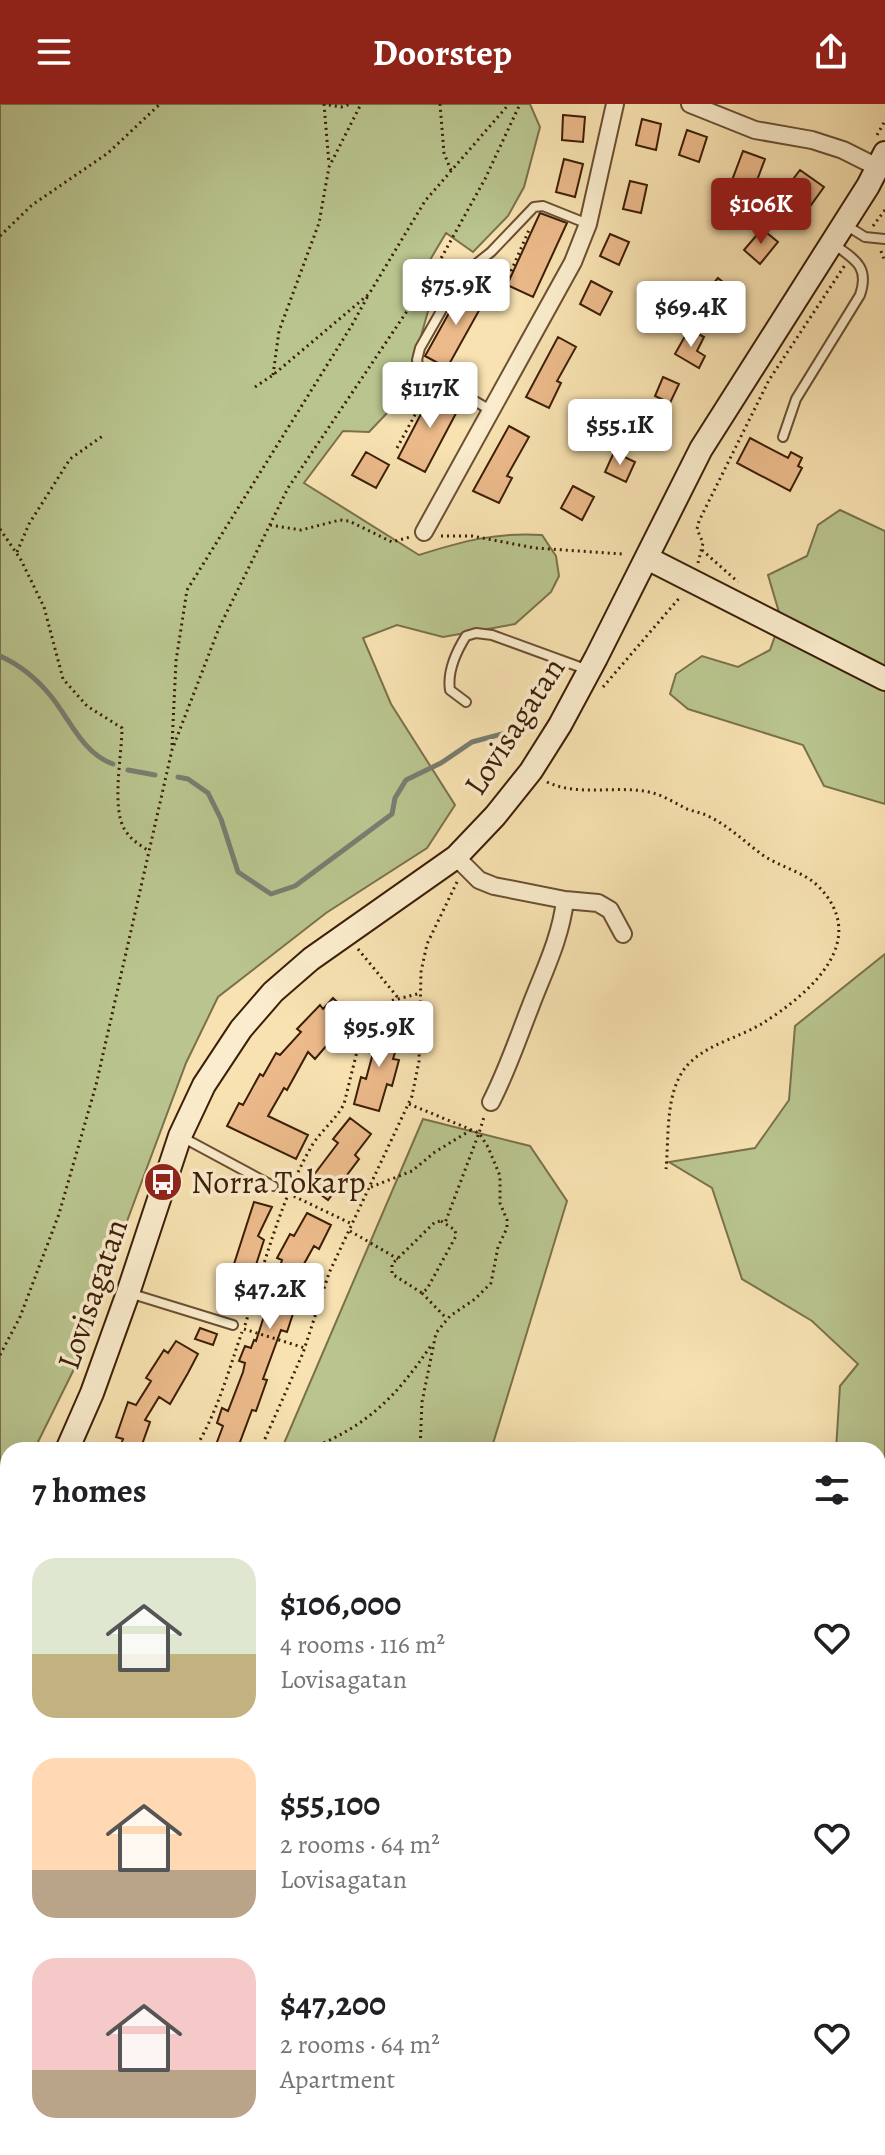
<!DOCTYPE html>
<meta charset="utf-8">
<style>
body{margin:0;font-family:Alegreya,serif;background:#f2f2f2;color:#202124;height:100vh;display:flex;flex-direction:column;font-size:30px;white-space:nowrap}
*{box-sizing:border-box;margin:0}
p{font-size:26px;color:#757577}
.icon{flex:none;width:44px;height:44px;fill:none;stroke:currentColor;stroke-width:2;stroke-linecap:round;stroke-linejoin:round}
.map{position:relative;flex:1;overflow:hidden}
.sheet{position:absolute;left:0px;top:1338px;width:886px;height:714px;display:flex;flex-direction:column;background:#fff;border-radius:24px 24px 0 0;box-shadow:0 8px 32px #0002}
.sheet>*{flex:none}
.price{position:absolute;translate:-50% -68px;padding:0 18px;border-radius:8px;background:#fff;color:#222;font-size:26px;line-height:52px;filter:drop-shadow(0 2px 4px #0008)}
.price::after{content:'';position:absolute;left:50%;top:48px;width:24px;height:18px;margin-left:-12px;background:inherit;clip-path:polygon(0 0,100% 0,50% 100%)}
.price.selected{background:#8f2418;color:#fff}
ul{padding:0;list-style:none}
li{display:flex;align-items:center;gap:24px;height:200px;padding:0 32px}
li span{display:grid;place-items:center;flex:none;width:224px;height:160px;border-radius:24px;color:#555}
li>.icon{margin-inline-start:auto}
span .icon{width:96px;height:96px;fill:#fffc;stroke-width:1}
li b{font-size:34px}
h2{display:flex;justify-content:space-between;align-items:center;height:96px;padding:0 32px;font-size:34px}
header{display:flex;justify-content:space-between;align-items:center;height:104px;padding:0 32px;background:#8f2418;color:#fff;font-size:36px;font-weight:700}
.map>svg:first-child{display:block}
.green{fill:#b9c48e;stroke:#7a714b;stroke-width:2}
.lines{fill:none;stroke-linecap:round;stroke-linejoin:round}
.stream{stroke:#797d70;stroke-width:5}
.building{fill:#ecba8a;stroke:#3c1e08;stroke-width:2}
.lane-casing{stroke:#6b4f32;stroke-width:12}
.street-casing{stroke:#6b4f32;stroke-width:20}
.secondary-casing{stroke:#3c1e08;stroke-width:26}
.highway-casing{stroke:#3c1e08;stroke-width:32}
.path{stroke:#3c1e08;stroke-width:3;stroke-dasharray:2 4;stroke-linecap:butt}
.lane{stroke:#faeccc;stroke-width:8}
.street{stroke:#faeccc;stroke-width:16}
.secondary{stroke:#faeccc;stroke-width:22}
.highway{stroke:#f8e2b1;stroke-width:28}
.labels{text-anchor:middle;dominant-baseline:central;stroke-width:7;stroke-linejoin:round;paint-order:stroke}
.street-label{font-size:32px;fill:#3c1e08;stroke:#faeccc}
.poi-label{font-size:32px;fill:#3c1e08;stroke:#faeccc;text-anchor:start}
</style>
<header><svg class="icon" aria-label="menu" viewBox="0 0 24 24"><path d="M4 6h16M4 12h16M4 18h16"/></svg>Doorstep<svg class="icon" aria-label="share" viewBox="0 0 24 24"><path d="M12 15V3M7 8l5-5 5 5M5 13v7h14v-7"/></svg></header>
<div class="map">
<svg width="885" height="2051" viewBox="0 0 885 2051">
<rect width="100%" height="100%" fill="#f8e2b1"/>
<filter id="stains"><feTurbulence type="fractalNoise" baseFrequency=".0025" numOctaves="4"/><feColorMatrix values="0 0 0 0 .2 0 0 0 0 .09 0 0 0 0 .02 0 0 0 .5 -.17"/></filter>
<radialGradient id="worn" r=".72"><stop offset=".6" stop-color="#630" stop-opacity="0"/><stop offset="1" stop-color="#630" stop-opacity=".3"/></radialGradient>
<path class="green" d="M 0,0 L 530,0 L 540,23 L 524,83 L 508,112 L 473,148 L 446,129 L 414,183 L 430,200 L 409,275 L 391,305 L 369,328 L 343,327 L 304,379 L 419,451 C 463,437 496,428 542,431 L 556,452 L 559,472 L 551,488 L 515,520 L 443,533 L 397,521 L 363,534 L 391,600 L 455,701 L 427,744 L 326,809 L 218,893 L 186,959 L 120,1136 L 77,1259 L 34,1346 L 8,1346 L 8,1399 L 0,1415 Z
M 840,406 L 885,427 L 885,700 L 824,682 L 803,641 L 688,605 L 670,590 L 676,570 L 702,552 L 738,563 L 770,546 L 781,515 L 768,471 L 807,452 L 818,421 Z
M 885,850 L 885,1603 L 878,1607 L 878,1346 L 836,1346 L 840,1282 L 858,1260 L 812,1217 L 742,1175 L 712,1084 L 669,1058 L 755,1044 L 789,996 L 795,922 Z
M 423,1015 L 530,1042 L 567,1097 L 491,1346 L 284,1346 L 282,1344 Z
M 356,2044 L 492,2044 L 490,2051 L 353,2051 Z"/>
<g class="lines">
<path class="stream" d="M 0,552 C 20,561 36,574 50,591 C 70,615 82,649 113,660
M 128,666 L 155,671
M 178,673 L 188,675 L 208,689 L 221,715 L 238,768 L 271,790 L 295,782 L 392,710 L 395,694 L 406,676 L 441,659 L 472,638 L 524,624"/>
</g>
<path class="building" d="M 563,11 L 585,13 L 583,38 L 562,36 Z
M 642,15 L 661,20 L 656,46 L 636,41 Z
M 687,26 L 707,33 L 699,58 L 679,51 Z
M 743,47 L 765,55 L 753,87 L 731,79 Z
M 564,55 L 583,60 L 575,93 L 556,88 Z
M 800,66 L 824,83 L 811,101 L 787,83 Z
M 630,77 L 647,81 L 641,109 L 623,105 Z
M 540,109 L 567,119 L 533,193 L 507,181 Z
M 762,125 L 778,138 L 760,160 L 744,146 Z
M 610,130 L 629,138 L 619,161 L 600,152 Z
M 718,174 L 734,187 L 717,209 L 700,195 Z
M 591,177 L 612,188 L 600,211 L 580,200 Z
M 464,182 L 486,194 L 447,264 L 425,252 Z
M 689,225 L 704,233 L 697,247 L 705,252 L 699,264 L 675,250 Z
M 558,233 L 576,243 L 557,277 L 561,279 L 549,304 L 526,293 Z
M 663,273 L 679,280 L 670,299 L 655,292 Z
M 435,283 L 462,298 L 425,368 L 398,354 Z
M 634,308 L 653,317 L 644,336 L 625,326 Z
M 509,322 L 529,333 L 507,372 L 512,374 L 499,399 L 473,387 Z
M 750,334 L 788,354 L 791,348 L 802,354 L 798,362 L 802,364 L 790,387 L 737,359 Z
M 366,348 L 389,361 L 376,384 L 352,371 Z
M 614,348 L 635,358 L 626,378 L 605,368 Z
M 573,382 L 594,393 L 582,416 L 561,404 Z
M 333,894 L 352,912 L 315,955 L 308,948 L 287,986 L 284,984 L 268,1012 L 308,1031 L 296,1055 L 227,1022 L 239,999 L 243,1001 L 260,970 L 263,972 L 276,949 L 280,951 L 301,928 L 297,925 L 320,901 L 323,905 Z
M 375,922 L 401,929 L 393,955 L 399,956 L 392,982 L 387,980 L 379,1007 L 354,1000 L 361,973 L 366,975 L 373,949 L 368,948 Z
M 350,1014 L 371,1030 L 355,1051 L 359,1055 L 328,1096 L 307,1080 L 338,1039 L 333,1035 Z
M 254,1098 L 272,1103 L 258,1132 L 264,1136 L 245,1195 L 225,1188 Z
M 307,1109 L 331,1121 L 319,1145 L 314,1142 L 295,1176 L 303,1179 L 287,1228 L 281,1226 L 263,1275 L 267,1276 L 256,1307 L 252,1306 L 237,1346 L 214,1346 L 223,1322 L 217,1319 L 222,1304 L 228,1307 L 243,1268 L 245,1259 L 239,1257 L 245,1242 L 251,1244 L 254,1236 L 256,1237 L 282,1156 L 277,1154 L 290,1130 L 294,1132 Z
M 200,1224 L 217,1230 L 213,1241 L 195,1235 Z
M 176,1237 L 198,1250 L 188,1269 L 170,1300 L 159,1293 L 145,1316 L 150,1318 L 140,1346 L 119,1346 L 123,1335 L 116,1333 L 128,1298 L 136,1301 L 151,1277 L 146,1274 L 164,1246 L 168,1249 Z"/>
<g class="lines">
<g class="lane-casing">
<path id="lane" d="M 844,120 L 865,133 L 885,135
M 490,306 L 419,264 L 417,256 L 420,244 L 461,172 L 491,148 L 534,103 L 543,102 L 588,120
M 783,333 L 796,295 L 860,191 C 870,162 854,155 832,139
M 466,598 L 450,586 C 447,567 456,548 466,532 L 476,529 L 492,531 L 588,566
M 180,1032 L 273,1082
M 129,1189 L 233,1221
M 0,1814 L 8,1819
M 0,1976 L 8,1978"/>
</g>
<g class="street-casing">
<path id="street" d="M 690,0 L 755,26 L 812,36 L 843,46 L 877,63
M 424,428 L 573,158 L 588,120 L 615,0
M 456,753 L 479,776 L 494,782 L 565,796 L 598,799 L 610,806 L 623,830
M 491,998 C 507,967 518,934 531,901 C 544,867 561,833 565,796
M 0,1687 L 8,1672
M 265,2051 L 266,2044"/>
</g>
<g class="secondary-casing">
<path id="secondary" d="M 647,454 L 885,575
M 67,1346 L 92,1289 L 128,1189 L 180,1032 L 204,981 L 241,925 L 273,888 L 311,855 L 456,753 L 495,712 L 531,667 L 560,621 L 596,554 L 701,345 L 868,82 L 885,49
M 0,1481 L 8,1468"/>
</g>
<g class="highway-casing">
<path id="highway" d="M 878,2036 L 885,2022"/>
</g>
<path class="path" d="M 323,0 L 341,3 L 351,0
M 324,0 L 329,60
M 440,0 L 444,49 L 452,69
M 877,31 L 885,17
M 873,122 L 885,106
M 0,132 L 32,101 L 108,49 L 160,0
M 881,147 L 885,158
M 474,176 L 499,189 L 502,188 L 529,126
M 273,271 L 279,227 L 319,119 L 329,63 L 361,0
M 255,283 L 273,271 L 369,190 L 425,97 L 509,0
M 397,344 L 429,285
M 270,421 L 301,426 L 340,416 L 349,417 L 392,438 L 410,433
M 0,425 L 21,456 L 44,503 L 63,575 L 87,602 L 122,624 C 122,650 111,705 125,726 C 131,736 140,741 149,747
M 441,432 L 472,432 L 535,444 L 622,450
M 702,446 L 738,478
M 17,448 L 29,420 L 70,355 L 104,331
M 698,459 L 703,439 L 697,425 L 699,417 L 769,276 L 845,161
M 603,583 L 681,492
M 172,641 L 176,557 L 187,486 L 352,221 L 369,190
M 547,678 C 579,693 615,681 649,688 C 663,691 675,699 687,705 C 695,708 703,709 710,713 C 730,723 746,739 764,752 C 781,763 803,768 817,781 C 873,836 809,890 763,919 C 739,934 703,941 685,964 C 665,990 669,1034 666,1065
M 358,845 L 399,895
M 409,1000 L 479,1029 L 445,1119
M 371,1083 L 412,1067 L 435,1048 L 471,1026
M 283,1087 L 352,1120
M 441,1117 L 455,1126 L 456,1132 L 427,1185 L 422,1189 L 392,1170 L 392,1160 L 435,1118 Z
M 350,1127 L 398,1155
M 422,1189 L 447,1215
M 245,1221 C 264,1162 279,1100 310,1045 C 319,1028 335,1017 344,1000 L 366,911 L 390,897 L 421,889
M 244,1225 L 305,1244
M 0,1251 L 20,1213 L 59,1110 L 96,981 L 172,646 L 219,524 L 288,384 L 434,167 L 485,75 L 520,0
M 194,1346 C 217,1310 228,1268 242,1228
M 260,1346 L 303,1249 L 329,1169 L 412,992 L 419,957 L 421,868 L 427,840 L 457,778
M 307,1346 C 368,1322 396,1293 432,1240
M 420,1346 L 422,1298 L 436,1229 L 450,1212 L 475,1195 L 491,1179 L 498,1143 L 507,1124 L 507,1116 L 500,1099 L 500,1072 L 488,1043 L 479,1029 L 484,1013
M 878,1385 L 885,1383
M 122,2051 L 123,2044"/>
<use href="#lane" class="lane"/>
<use href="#street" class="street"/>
<use href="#secondary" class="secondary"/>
<use href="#highway" class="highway"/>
</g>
<defs>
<g id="bus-disc" transform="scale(2)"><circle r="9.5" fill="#8f2418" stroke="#faeccc"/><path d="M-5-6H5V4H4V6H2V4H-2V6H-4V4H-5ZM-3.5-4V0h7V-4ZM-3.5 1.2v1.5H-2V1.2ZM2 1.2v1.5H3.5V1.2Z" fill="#fff"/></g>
</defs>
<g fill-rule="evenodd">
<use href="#bus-disc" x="163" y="1078"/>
</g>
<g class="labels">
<g class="street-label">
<text transform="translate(514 622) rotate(-57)">Lovisagatan</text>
<text transform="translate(92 1190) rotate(-71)">Lovisagatan</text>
</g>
<g class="poi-label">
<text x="191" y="1078">Norra Tokarp</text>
</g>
</g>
<rect width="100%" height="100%" filter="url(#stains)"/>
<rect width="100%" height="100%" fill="url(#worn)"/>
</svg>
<b class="price selected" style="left:761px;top:142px">$106K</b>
<b class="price" style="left:456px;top:223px">$75.9K</b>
<b class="price" style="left:691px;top:245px">$69.4K</b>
<b class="price" style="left:430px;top:326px">$117K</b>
<b class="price" style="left:620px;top:363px">$55.1K</b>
<b class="price" style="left:379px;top:965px">$95.9K</b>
<b class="price" style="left:270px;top:1227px">$47.2K</b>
<section class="sheet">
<h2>7 homes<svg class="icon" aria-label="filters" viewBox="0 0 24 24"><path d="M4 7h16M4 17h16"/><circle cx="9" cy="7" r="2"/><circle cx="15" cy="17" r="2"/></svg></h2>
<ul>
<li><span style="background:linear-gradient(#dfe7d0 60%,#c2b280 0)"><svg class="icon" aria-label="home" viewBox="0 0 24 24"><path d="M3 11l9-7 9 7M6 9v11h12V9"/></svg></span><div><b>$106,000</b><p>4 rooms · 116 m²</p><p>Lovisagatan</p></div><svg class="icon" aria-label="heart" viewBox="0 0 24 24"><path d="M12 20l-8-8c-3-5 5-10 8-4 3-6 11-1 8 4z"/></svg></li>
<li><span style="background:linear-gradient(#ffd9b3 70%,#b9a48a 0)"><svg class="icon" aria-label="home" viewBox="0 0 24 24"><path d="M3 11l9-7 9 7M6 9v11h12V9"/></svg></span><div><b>$55,100</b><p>2 rooms · 64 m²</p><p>Lovisagatan</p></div><svg class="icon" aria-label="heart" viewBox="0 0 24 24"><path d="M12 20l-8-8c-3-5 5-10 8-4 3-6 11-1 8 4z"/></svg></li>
<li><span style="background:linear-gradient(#f6c9c9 70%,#b9a48a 0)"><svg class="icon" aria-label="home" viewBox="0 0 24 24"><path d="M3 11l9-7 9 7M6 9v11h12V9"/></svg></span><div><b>$47,200</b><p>2 rooms · 64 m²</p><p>Apartment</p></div><svg class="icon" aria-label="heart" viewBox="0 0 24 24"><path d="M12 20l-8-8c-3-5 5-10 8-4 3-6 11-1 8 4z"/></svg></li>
</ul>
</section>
</div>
